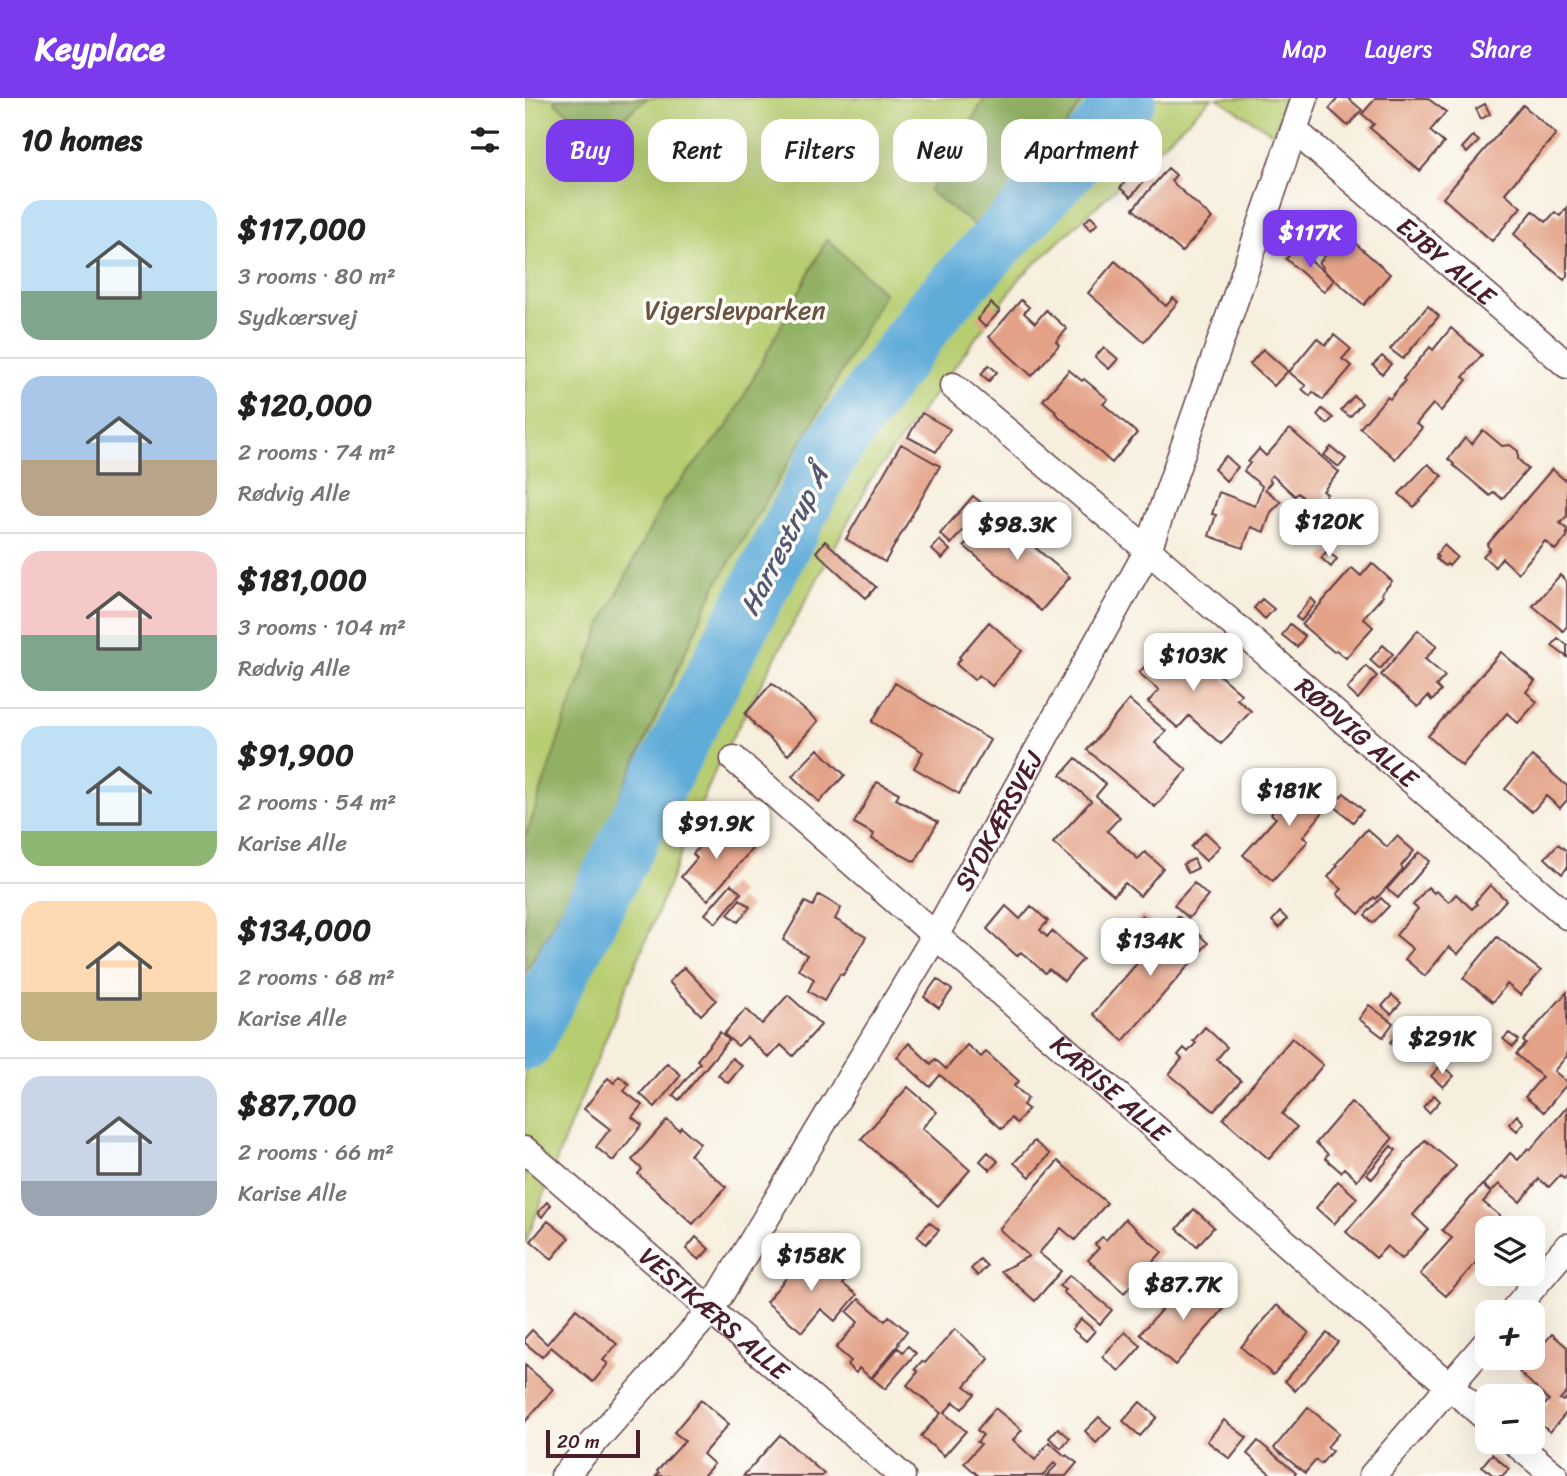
<!DOCTYPE html>
<meta charset="utf-8">
<style>
body{margin:0;font-family:Sriracha,sans-serif;background:#f2f2f2;color:#222;height:100vh;display:flex;flex-direction:column;font-size:26px;white-space:nowrap}
*{box-sizing:border-box;margin:0}
p{font-size:23px;color:#767676}
.icon{flex:none;width:38px;height:38px;fill:none;stroke:currentColor;stroke-width:2;stroke-linecap:round;stroke-linejoin:round}
.map{position:relative;flex:1;overflow:hidden}
.drawer{display:flex;flex-direction:column;background:#fff;width:525px}
.drawer>*{flex:none}
.top-card{position:absolute;left:21px;top:21px;width:665px;height:63px;display:flex;gap:14px}
.controls{position:absolute;left:950px;top:1118px;display:grid;gap:14px}
.controls a{display:grid;place-items:center;width:70px;height:70px;border-radius:14px;background:#fff;box-shadow:0 7px 28px #0002;font-size:35px}
.scale{position:absolute;left:21px;bottom:18px;width:94px;box-sizing:border-box;padding-left:7px;border:4px solid #4a1f2b;border-top:0;font-size:19px;line-height:24px;white-space:nowrap;color:#4a1f2b;-webkit-text-stroke:5px #fdfcf7;paint-order:stroke}
.price{position:absolute;translate:-50% -60px;padding:0 16px;border-radius:14px;background:#fff;color:#222;font-size:23px;line-height:46px;filter:drop-shadow(0 2px 4px #0008)}
.price::after{content:'';position:absolute;left:50%;top:42px;width:21px;height:16px;margin-left:-10px;background:inherit;clip-path:polygon(0 0,100% 0,50% 100%)}
.price.on{background:#7c3aed;color:#fff}
ul{padding:0;list-style:none}
li{display:flex;align-items:center;gap:21px;height:175px;padding:0 21px}
li+li{border-top:2px solid #e0e0e0}
li span{display:grid;place-items:center;flex:none;width:196px;height:140px;border-radius:21px;color:#555}
li>.icon{margin-inline-start:auto}
span .icon{width:84px;height:84px;fill:#fffc;stroke-width:1}
li b{font-size:30px}
h2{display:flex;justify-content:space-between;align-items:center;height:84px;padding:0 21px;font-size:30px}
.tag{padding:0 24px;border-radius:21px;background:#fff;box-shadow:0 7px 28px #0002;font-size:24px;line-height:63px}
.tag.on{background:#7c3aed;color:#fff}
header{display:flex;align-items:center;gap:42px;box-sizing:border-box;height:98px;padding:0 35px;background:#7c3aed;color:#fff}
header strong{font-size:33px}
nav{display:flex;gap:38px;margin-inline-start:auto;font-size:24px}
main{display:flex;flex:1;min-height:0}
.map>svg:first-child{display:block}
.green{fill:#b7cd71;stroke:#80764e;stroke-width:2}
.forest{fill:#91b063;stroke:#6e6847;stroke-width:2}
.lines{fill:none;stroke-linecap:round;stroke-linejoin:round}
.river{stroke:#60acd9;stroke-width:58}
.building{fill:#e3a287}
.minor-casing{stroke:#643e46;stroke-width:29}
.minor{stroke:#fff;stroke-width:26}
.labels{text-anchor:middle;dominant-baseline:central;stroke-width:7;stroke-linejoin:round;paint-order:stroke}
.street-label{font-size:26px;fill:#4a1f2b;stroke:#fdfcf7}
.park-label{font-size:26px;fill:#6b5340;stroke:#fdfcf7}
.water-label{font-size:28px;font-style:italic;fill:#535771;stroke:#fdfcf7}
</style>
<header>
<strong>Keyplace</strong>
<nav><a>Map</a><a>Layers</a><a>Share</a></nav>
</header>
<main>
<section class="drawer">
<h2>10 homes<svg class="icon" aria-label="filters" viewBox="0 0 24 24"><path d="M4 7h16M4 17h16"/><circle cx="9" cy="7" r="2"/><circle cx="15" cy="17" r="2"/></svg></h2>
<ul>
<li><span style="background:linear-gradient(#bfe0f5 65%,#7fa58c 0)"><svg class="icon" aria-label="home" viewBox="0 0 24 24"><path d="M3 11l9-7 9 7M6 9v11h12V9"/></svg></span><div><b>$117,000</b><p>3 rooms · 80 m²</p><p>Sydkærsvej</p></div></li>
<li><span style="background:linear-gradient(#a9c7e8 60%,#b9a48a 0)"><svg class="icon" aria-label="home" viewBox="0 0 24 24"><path d="M3 11l9-7 9 7M6 9v11h12V9"/></svg></span><div><b>$120,000</b><p>2 rooms · 74 m²</p><p>Rødvig Alle</p></div></li>
<li><span style="background:linear-gradient(#f6c9c9 60%,#7fa58c 0)"><svg class="icon" aria-label="home" viewBox="0 0 24 24"><path d="M3 11l9-7 9 7M6 9v11h12V9"/></svg></span><div><b>$181,000</b><p>3 rooms · 104 m²</p><p>Rødvig Alle</p></div></li>
<li><span style="background:linear-gradient(#bfe0f5 75%,#8fb573 0)"><svg class="icon" aria-label="home" viewBox="0 0 24 24"><path d="M3 11l9-7 9 7M6 9v11h12V9"/></svg></span><div><b>$91,900</b><p>2 rooms · 54 m²</p><p>Karise Alle</p></div></li>
<li><span style="background:linear-gradient(#ffd9b3 65%,#c2b280 0)"><svg class="icon" aria-label="home" viewBox="0 0 24 24"><path d="M3 11l9-7 9 7M6 9v11h12V9"/></svg></span><div><b>$134,000</b><p>2 rooms · 68 m²</p><p>Karise Alle</p></div></li>
<li><span style="background:linear-gradient(#c9d6e8 75%,#9aa5b1 0)"><svg class="icon" aria-label="home" viewBox="0 0 24 24"><path d="M3 11l9-7 9 7M6 9v11h12V9"/></svg></span><div><b>$87,700</b><p>2 rooms · 66 m²</p><p>Karise Alle</p></div></li>
</ul>
</section>
<div class="map">
<svg width="1042" height="1378" viewBox="0 0 1042 1378">
<rect width="100%" height="100%" fill="#fdfcf7"/>
<filter id="ink" filterUnits="userSpaceOnUse"><feTurbulence type="fractalNoise" baseFrequency=".0143" numOctaves="2"/><feDisplacementMap in="SourceGraphic" scale="14" xChannelSelector="R" yChannelSelector="G"/><feConvolveMatrix kernelMatrix="1 2 1 2 8 2 1 2 1" color-interpolation-filters="sRGB"/></filter>
<filter id="wash" filterUnits="userSpaceOnUse"><feTurbulence type="fractalNoise" baseFrequency=".00686" numOctaves="4" result="noise"/><feDisplacementMap in="SourceGraphic" scale="28" xChannelSelector="R" yChannelSelector="G"/><feGaussianBlur stdDeviation="1.57" result="paint"/><feColorMatrix in="noise" values="0 0 0 0 0 0 0 0 0 0 0 0 0 0 0 0 0 1.4 0 .05"/><feComposite in="paint" operator="in"/></filter>
<g filter="url(#wash)">
<rect width="100%" height="100%" fill="#f7efde"/>
<path class="green" d="M 0,0 L 687,0 L 496,179 L 345,383 L 192,668 L 40,1040 L 0,1147 Z
M 692,0 L 761,0 L 749,36 Z"/>
<path class="forest" d="M 31,0 L 122,0 L 77,38 L 30,5 Z
M 460,0 L 560,0 L 514,65 L 449,127 L 404,93 Z
M 302,141 L 359,195 L 304,297 L 190,489 L 77,738 L 0,875 L 0,741 L 39,625 L 79,521 L 140,401 L 203,328 Z"/>
<g class="lines">
<path class="river" d="M 0,943 L 305,354 L 409,212 L 569,41 L 602,0"/>
</g>
<g id="blocks">
<path class="building" d="M 813,0 L 823,0 L 837,12 L 823,28 L 804,11 Z
M 851,0 L 902,0 L 921,14 L 905,33 L 919,45 L 895,73 L 845,30 L 849,26 L 837,16 Z
M 960,6 L 965,16 L 956,21 L 951,11 Z
M 998,7 L 1031,36 L 980,95 L 996,109 L 967,143 L 918,100 Z
M 948,38 L 954,43 L 942,55 L 937,50 Z
M 612,69 L 623,78 L 606,99 L 595,90 Z
M 643,70 L 651,77 L 646,83 L 687,120 L 657,154 L 608,111 Z
M 1042,109 L 1042,178 L 1039,182 L 1000,148 L 1001,147 L 989,136 L 1008,113 L 1021,124 L 1030,114 L 1035,118 Z
M 566,118 L 573,125 L 566,132 L 559,125 Z
M 822,138 L 865,176 L 839,207 L 797,171 L 798,169 L 794,165 L 804,153 L 807,155 Z
M 770,150 L 809,182 L 799,194 L 761,161 Z
M 590,163 L 641,208 L 648,200 L 653,204 L 619,244 L 563,195 Z
M 496,202 L 504,209 L 499,215 L 510,225 L 521,212 L 542,231 L 531,243 L 534,247 L 507,278 L 464,239 Z
M 466,205 L 475,213 L 460,229 L 452,221 Z
M 903,208 L 914,218 L 878,261 L 865,251 Z
M 926,230 L 957,257 L 938,279 L 942,282 L 916,313 L 908,306 L 891,326 L 897,330 L 870,361 L 835,330 L 862,299 L 865,301 L 880,283 L 878,281 L 905,249 L 908,252 Z
M 809,237 L 826,251 L 817,261 L 827,268 L 798,302 L 788,294 L 785,298 L 777,291 L 781,288 L 764,274 L 792,240 L 801,247 Z
M 579,249 L 593,261 L 584,271 L 570,259 Z
M 738,251 L 763,273 L 749,288 L 725,266 Z
M 857,258 L 866,266 L 857,276 L 848,267 Z
M 464,267 L 472,274 L 464,283 L 456,276 Z
M 544,272 L 557,283 L 559,281 L 583,301 L 578,306 L 612,335 L 587,365 L 530,315 L 531,313 L 518,302 Z
M 829,298 L 837,305 L 825,319 L 816,312 Z
M 797,311 L 808,320 L 802,326 L 792,317 Z
M 397,315 L 425,331 L 411,354 L 383,339 Z
M 765,331 L 814,374 L 798,393 L 802,396 L 789,410 L 773,395 L 770,398 L 747,377 L 744,381 L 746,384 L 740,391 L 756,404 L 746,414 L 739,434 L 726,429 L 718,450 L 684,438 L 691,417 L 687,416 L 694,394 L 730,408 L 737,388 L 719,373 L 725,365 L 723,364 L 734,351 L 741,358 Z
M 958,332 L 977,348 L 985,347 L 993,353 L 993,361 L 1003,371 L 977,401 L 969,394 L 965,398 L 928,367 L 929,366 L 923,361 L 940,340 L 947,346 Z
M 376,346 L 415,368 L 360,464 L 321,441 Z
M 806,349 L 821,361 L 814,369 L 799,357 Z
M 701,358 L 713,369 L 701,383 L 689,371 Z
M 903,366 L 917,378 L 889,409 L 874,396 Z
M 1027,371 L 1042,384 L 1042,418 L 1035,425 L 1042,431 L 1042,439 L 1030,452 L 1020,443 L 993,475 L 977,460 L 970,469 L 958,458 L 965,451 L 962,447 Z
M 448,398 L 459,407 L 426,446 L 415,436 Z
M 468,414 L 545,479 L 516,513 L 439,448 Z
M 767,414 L 777,423 L 772,428 L 762,419 Z
M 414,442 L 425,452 L 417,461 L 406,451 Z
M 300,443 L 351,489 L 341,500 L 291,454 Z
M 919,447 L 932,459 L 924,468 L 922,466 L 920,468 L 911,461 L 913,459 L 911,457 Z
M 802,453 L 812,461 L 806,469 L 796,460 Z
M 847,465 L 867,483 L 856,496 L 858,498 L 838,520 L 848,529 L 821,560 L 811,552 L 809,554 L 777,527 L 827,470 L 836,478 Z
M 1035,477 L 1042,484 L 1042,528 L 1038,533 L 1008,508 Z
M 786,500 L 791,505 L 776,523 L 771,519 Z
M 737,501 L 749,511 L 740,521 L 729,510 Z
M 464,524 L 497,553 L 467,588 L 454,577 L 449,582 L 431,566 L 436,561 L 434,559 Z
M 765,526 L 780,538 L 772,549 L 757,537 Z
M 893,532 L 912,548 L 900,561 L 920,578 L 911,588 L 916,593 L 907,603 L 903,598 L 893,609 L 856,577 Z
M 1033,540 L 1042,547 L 1042,559 L 1027,548 Z
M 644,542 L 674,569 L 679,564 L 716,596 L 712,601 L 726,613 L 696,646 L 664,618 L 653,630 L 623,604 L 634,592 L 614,575 Z
M 858,547 L 868,556 L 855,571 L 845,562 Z
M 976,554 L 1010,583 L 1001,594 L 1012,604 L 993,625 L 982,615 L 937,668 L 903,638 Z
M 841,568 L 852,578 L 833,601 L 822,591 Z
M 247,585 L 293,623 L 263,657 L 228,626 L 229,625 L 220,616 Z
M 370,585 L 465,642 L 434,696 L 389,670 L 398,654 L 347,624 Z
M 604,602 L 641,633 L 630,645 L 662,672 L 630,709 L 562,652 Z
M 293,651 L 320,677 L 294,704 L 267,678 Z
M 1007,658 L 1042,688 L 1042,702 L 1035,710 L 1021,698 L 1007,714 L 980,691 Z
M 551,660 L 581,686 L 571,698 L 595,719 L 582,733 L 613,761 L 620,754 L 638,770 L 615,798 L 600,785 L 589,797 L 528,745 L 566,703 L 536,677 Z
M 779,676 L 809,700 L 778,739 L 783,743 L 748,783 L 718,757 L 751,720 L 746,716 Z
M 352,684 L 374,695 L 371,701 L 413,724 L 390,764 L 347,741 L 349,736 L 329,725 Z
M 819,695 L 838,712 L 828,724 L 808,707 Z
M 195,724 L 227,751 L 183,802 L 156,779 L 172,760 L 168,756 Z
M 842,731 L 862,749 L 872,738 L 889,753 L 876,768 L 878,771 L 851,801 L 849,799 L 834,816 L 812,796 L 817,791 L 803,779 L 813,767 L 811,766 Z
M 680,734 L 695,748 L 681,763 L 666,749 Z
M 1033,746 L 1042,753 L 1042,770 L 1037,776 L 1020,760 Z
M 894,754 L 905,763 L 873,800 L 862,791 Z
M 669,761 L 673,770 L 663,775 L 658,766 Z
M 669,785 L 683,798 L 664,820 L 649,807 Z
M 206,786 L 216,795 L 191,825 L 180,816 Z
M 965,787 L 981,802 L 933,856 L 924,849 L 900,878 L 880,861 L 888,851 L 871,837 L 893,811 L 888,807 L 903,789 L 909,795 L 911,793 L 924,804 L 931,796 L 947,811 L 952,806 L 950,804 Z
M 294,797 L 316,810 L 310,821 L 341,839 L 318,877 L 315,876 L 299,903 L 283,893 L 289,881 L 273,871 L 282,857 L 258,842 L 280,804 L 288,808 Z
M 856,800 L 864,808 L 848,825 L 840,817 Z
M 215,801 L 225,809 L 213,824 L 203,816 Z
M 481,808 L 495,821 L 506,808 L 523,823 L 515,832 L 522,839 L 527,833 L 558,861 L 539,883 L 524,871 L 520,875 L 496,854 L 492,858 L 462,831 Z
M 755,814 L 762,821 L 754,830 L 747,823 Z
M 617,817 L 628,826 L 621,834 L 611,824 Z
M 653,818 L 683,845 L 598,943 L 568,916 Z
M 972,839 L 1016,873 L 995,897 L 982,886 L 968,904 L 938,880 Z
M 159,869 L 191,902 L 176,917 L 144,884 Z
M 412,881 L 427,892 L 414,910 L 399,899 Z
M 1042,894 L 1042,958 L 1029,973 L 1042,984 L 1042,986 L 1019,1014 L 1000,999 L 1017,979 L 991,956 L 1001,946 L 998,943 Z
M 263,897 L 296,927 L 268,958 L 256,947 L 244,960 L 222,939 L 213,948 L 199,936 L 221,911 L 237,926 Z
M 867,897 L 876,905 L 866,916 L 857,908 Z
M 844,907 L 868,925 L 858,939 L 834,921 Z
M 680,929 L 702,949 L 692,961 L 716,983 L 689,1013 L 644,976 L 657,961 L 653,957 L 659,950 L 663,954 L 671,945 L 668,943 Z
M 877,930 L 888,940 L 875,954 L 865,944 Z
M 195,934 L 204,942 L 154,1002 L 148,997 L 175,965 L 172,962 Z
M 984,935 L 994,942 L 988,949 L 978,941 Z
M 767,940 L 798,967 L 757,1016 L 772,1029 L 744,1061 L 698,1021 Z
M 384,945 L 406,966 L 410,961 L 421,971 L 442,947 L 456,959 L 461,954 L 494,983 L 489,988 L 503,1000 L 498,1007 L 503,1011 L 492,1025 L 486,1020 L 477,1031 L 415,977 L 405,989 L 372,959 Z
M 207,960 L 217,968 L 203,985 L 193,977 Z
M 142,965 L 156,977 L 130,1009 L 115,996 Z
M 916,967 L 929,978 L 918,989 L 906,978 Z
M 94,978 L 104,986 L 99,993 L 117,1007 L 107,1019 L 117,1027 L 88,1063 L 71,1049 L 85,1031 L 59,1011 L 83,980 L 89,985 Z
M 383,989 L 412,1014 L 397,1030 L 445,1072 L 413,1108 L 336,1041 Z
M 909,997 L 915,1003 L 904,1015 L 898,1009 Z
M 826,1004 L 868,1040 L 832,1082 L 819,1070 L 816,1074 L 800,1060 L 803,1056 L 791,1045 Z
M 1042,1009 L 1042,1077 L 1039,1081 L 1035,1077 L 1024,1089 L 1014,1081 L 995,1104 L 974,1086 L 966,1094 L 958,1087 L 985,1055 L 993,1062 L 1003,1050 L 1005,1052 Z
M 992,1017 L 999,1025 L 992,1033 L 984,1026 Z
M 142,1022 L 154,1032 L 156,1029 L 175,1045 L 165,1057 L 201,1089 L 168,1126 L 113,1076 L 117,1071 L 107,1062 Z
M 900,1042 L 931,1068 L 888,1117 L 903,1131 L 877,1161 L 862,1148 L 851,1160 L 821,1134 Z
M 509,1043 L 525,1056 L 505,1079 L 489,1065 Z
M 866,1048 L 871,1052 L 847,1081 L 842,1076 Z
M 463,1054 L 473,1063 L 465,1072 L 455,1063 Z
M 533,1063 L 582,1105 L 550,1142 L 536,1130 L 514,1155 L 536,1173 L 510,1203 L 476,1173 L 504,1158 L 474,1131 Z
M 813,1083 L 832,1100 L 809,1126 L 791,1110 Z
M 957,1087 L 966,1095 L 958,1104 L 985,1126 L 981,1130 L 962,1130 L 962,1152 L 921,1198 L 895,1176 L 927,1140 L 917,1132 Z
M 22,1104 L 26,1107 L 17,1119 L 13,1115 Z
M 669,1111 L 689,1129 L 672,1148 L 652,1131 Z
M 600,1121 L 637,1154 L 599,1195 L 563,1162 L 574,1150 L 570,1146 L 577,1139 L 581,1142 Z
M 23,1123 L 44,1140 L 27,1161 L 6,1143 Z
M 404,1124 L 414,1132 L 401,1146 L 392,1138 Z
M 171,1139 L 184,1151 L 174,1162 L 161,1151 Z
M 284,1153 L 292,1160 L 294,1158 L 315,1175 L 313,1177 L 320,1183 L 318,1186 L 332,1197 L 310,1223 L 296,1211 L 277,1234 L 241,1204 Z
M 455,1161 L 462,1168 L 453,1178 L 446,1171 Z
M 545,1177 L 587,1212 L 575,1226 L 538,1194 L 540,1192 L 534,1188 Z
M 658,1187 L 673,1200 L 684,1187 L 704,1205 L 650,1267 L 615,1236 Z
M 334,1201 L 360,1223 L 364,1218 L 382,1233 L 373,1245 L 374,1246 L 346,1280 L 334,1270 L 331,1275 L 322,1267 L 326,1263 L 311,1250 L 333,1224 L 322,1214 Z
M 752,1207 L 784,1235 L 748,1277 L 716,1249 Z
M 51,1211 L 92,1246 L 78,1262 L 83,1266 L 68,1284 L 26,1249 L 17,1259 L 0,1245 L 0,1240 L 7,1232 L 22,1246 Z
M 556,1221 L 570,1233 L 561,1243 L 547,1231 Z
M 430,1231 L 464,1261 L 440,1288 L 450,1296 L 437,1311 L 429,1304 L 419,1315 L 441,1333 L 419,1358 L 396,1338 L 416,1315 L 382,1287 L 393,1274 L 390,1271 L 397,1263 L 400,1265 Z
M 600,1234 L 616,1248 L 594,1273 L 577,1259 Z
M 802,1235 L 813,1244 L 770,1293 L 760,1283 Z
M 1027,1236 L 1042,1249 L 1042,1294 L 1035,1301 L 1038,1303 L 1042,1299 L 1042,1314 L 1025,1334 L 1008,1320 L 1024,1302 L 994,1274 Z
M 383,1248 L 391,1255 L 360,1291 L 347,1280 L 373,1250 L 378,1254 Z
M 0,1267 L 28,1291 L 0,1324 Z
M 176,1302 L 204,1326 L 178,1356 L 189,1366 L 178,1378 L 131,1378 L 134,1375 L 132,1373 L 160,1343 L 149,1334 Z
M 615,1304 L 632,1319 L 615,1338 L 598,1323 Z
M 783,1309 L 814,1335 L 802,1349 L 807,1353 L 796,1366 L 791,1362 L 780,1375 L 749,1350 Z
M 470,1310 L 497,1332 L 488,1342 L 510,1362 L 524,1344 L 540,1358 L 541,1357 L 552,1365 L 541,1378 L 521,1378 L 532,1367 L 529,1365 L 517,1378 L 454,1378 L 439,1365 L 456,1346 L 452,1344 L 458,1337 L 452,1332 Z
M 574,1319 L 586,1330 L 571,1345 L 560,1333 Z
M 699,1322 L 722,1340 L 705,1361 L 682,1343 Z
M 533,1330 L 545,1340 L 536,1350 L 524,1340 Z
M 255,1337 L 299,1376 L 297,1378 L 218,1378 Z
M 733,1343 L 771,1375 L 768,1378 L 748,1378 L 722,1356 Z
M 967,1356 L 984,1371 L 977,1378 L 969,1378 L 957,1368 Z"/>
</g>
</g>
<g filter="url(#ink)">
<use href="#blocks" fill-opacity="0" stroke="#643e46" stroke-width="2"/>
<g class="lines">
<g class="minor-casing">
<g id="minor">
<path id="s1" d="M 769,32 L 1042,267"/>
<path id="s2" d="M 428,288 L 623,452 L 1042,818"/>
<path id="s3" d="M 209,661 L 962,1321"/>
<path id="s4" d="M 0,1052 L 377,1378"/>
<path d="M 987,1214 L 1042,1149"/>
<path d="M 989,1344 L 1030,1378"/>
<path id="s5" d="M 39,1378 L 186,1212 L 410,838 L 623,452 L 780,0"/>
<path d="M 847,1378 L 962,1244"/>
</g>
</g>
<use href="#minor" class="minor"/>
</g>
</g>
<g class="labels">
<g class="street-label">
<text stroke="none"><textPath href="#s1" startOffset="201">EJBY ALLE</textPath></text>
<text stroke="none"><textPath href="#s2" startOffset="532">RØDVIG ALLE</textPath></text>
<text stroke="none"><textPath href="#s5" startOffset="789">SYDKÆRSVEJ</textPath></text>
<text stroke="none"><textPath href="#s3" startOffset="500">KARISE ALLE</textPath></text>
<text stroke="none"><textPath href="#s4" startOffset="250">VESTKÆRS ALLE</textPath></text>
</g>
<g class="park-label">
<text x="210" y="212">Vigerslevparken</text>
</g>
<g class="water-label">
<text transform="translate(259 443) rotate(-63)">Harrestrup Å</text>
</g>
</g>
</svg>
<div class="controls">
<a><svg class="icon" aria-label="layers" viewBox="0 0 24 24"><path d="M12 4l9 5-9 5-9-5zM3 14l9 5 9-5"/></svg></a>
<a>+</a>
<a>−</a>
</div>
<div class="scale">20 m</div>
<b class="price on" style="left:785px;top:172px">$117K</b>
<b class="price" style="left:804px;top:461px">$120K</b>
<b class="price" style="left:492px;top:464px">$98.3K</b>
<b class="price" style="left:668px;top:595px">$103K</b>
<b class="price" style="left:764px;top:730px">$181K</b>
<b class="price" style="left:191px;top:763px">$91.9K</b>
<b class="price" style="left:625px;top:880px">$134K</b>
<b class="price" style="left:917px;top:978px">$291K</b>
<b class="price" style="left:286px;top:1195px">$158K</b>
<b class="price" style="left:658px;top:1224px">$87.7K</b>
<div class="top-card">
<a class="tag on">Buy</a>
<a class="tag">Rent</a>
<a class="tag">Filters</a>
<a class="tag">New</a>
<a class="tag">Apartment</a>
</div>
</div>
</main>
